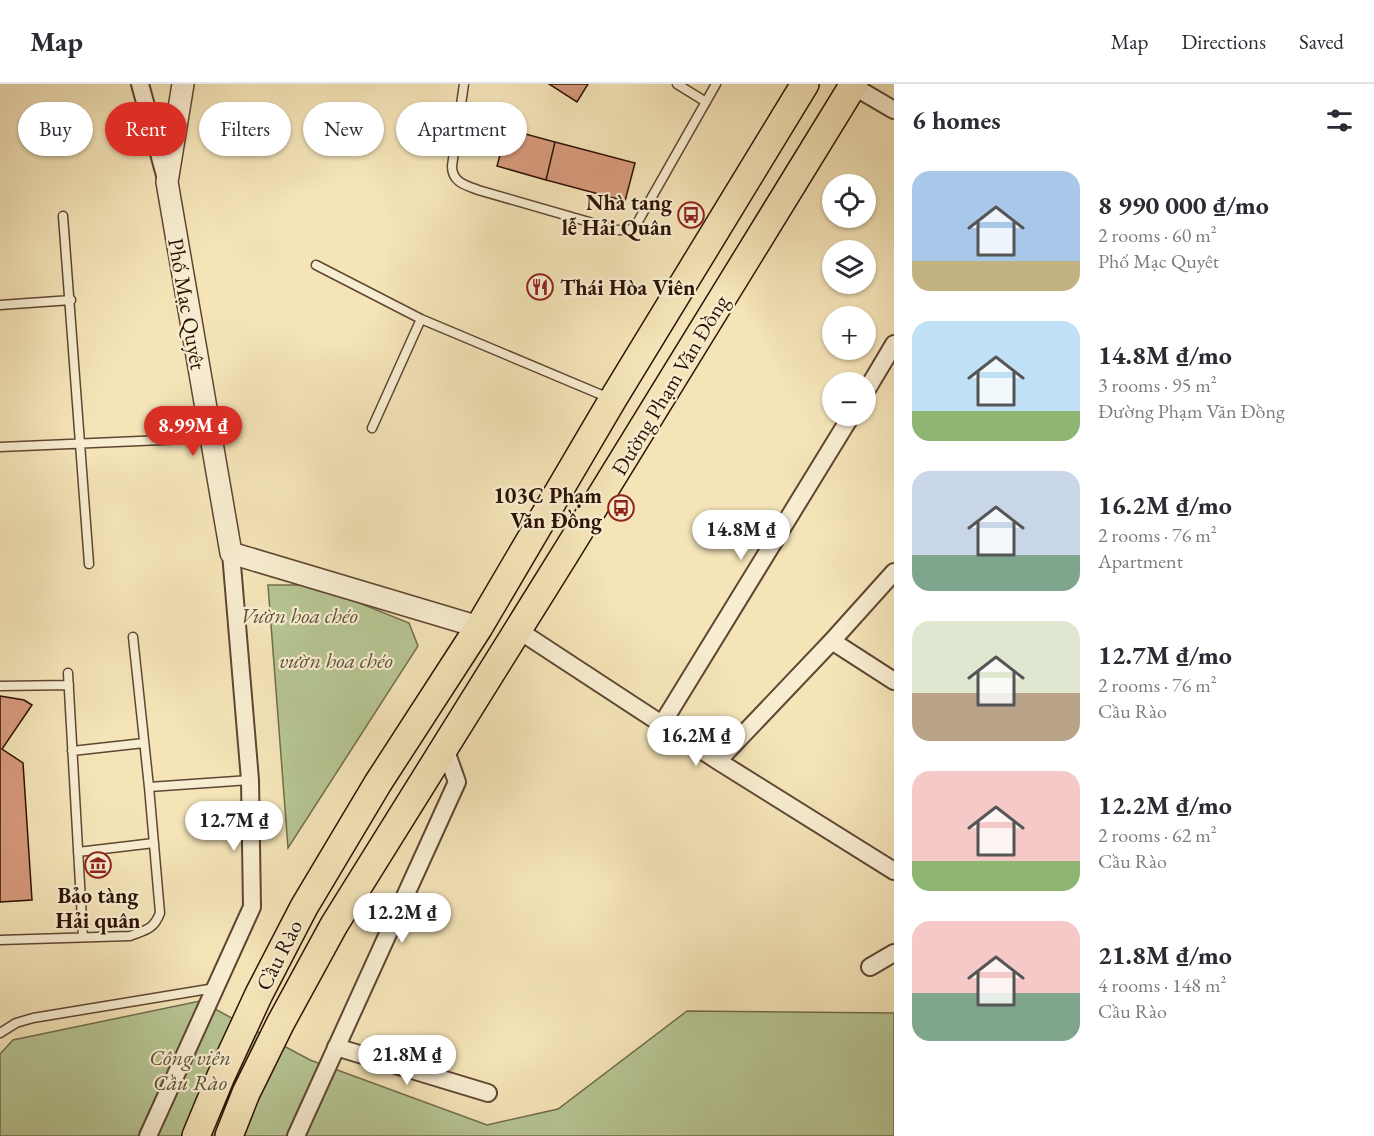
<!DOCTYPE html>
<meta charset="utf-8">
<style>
body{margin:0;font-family:"EB Garamond",serif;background:#f7f7f7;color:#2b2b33;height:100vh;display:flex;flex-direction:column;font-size:22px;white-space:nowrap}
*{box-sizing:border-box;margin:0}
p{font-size:20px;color:#7c7c81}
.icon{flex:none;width:33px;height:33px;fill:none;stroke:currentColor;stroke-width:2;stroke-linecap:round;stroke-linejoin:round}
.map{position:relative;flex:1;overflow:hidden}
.sheet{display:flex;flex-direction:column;background:#fff;width:480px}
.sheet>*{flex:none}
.hud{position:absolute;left:18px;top:18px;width:570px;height:54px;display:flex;gap:12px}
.buttons{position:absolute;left:822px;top:90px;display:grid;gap:12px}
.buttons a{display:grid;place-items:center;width:54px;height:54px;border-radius:50%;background:#fff;box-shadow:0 2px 4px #0004;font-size:30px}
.price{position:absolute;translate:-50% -51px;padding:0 14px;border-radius:21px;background:#fff;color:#222;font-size:20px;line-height:39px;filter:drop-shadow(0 2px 3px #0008)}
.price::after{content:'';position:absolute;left:50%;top:36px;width:18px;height:14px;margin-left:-9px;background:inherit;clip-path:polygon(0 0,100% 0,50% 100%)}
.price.selected{background:#d93025;color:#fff}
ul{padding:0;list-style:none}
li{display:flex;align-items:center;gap:18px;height:150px;padding:0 18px}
li span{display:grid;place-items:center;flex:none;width:168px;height:120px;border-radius:18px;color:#555}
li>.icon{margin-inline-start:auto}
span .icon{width:72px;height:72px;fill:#fffc;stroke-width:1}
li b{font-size:26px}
h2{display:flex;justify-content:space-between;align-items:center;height:72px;padding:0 18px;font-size:26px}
.tag{padding:0 21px;border-radius:27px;background:#fff;box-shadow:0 2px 4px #0004;font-size:21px;line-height:54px}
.tag.selected{background:#d93025;color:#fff}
header{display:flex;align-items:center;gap:36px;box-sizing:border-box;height:84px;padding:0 30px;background:#fff;border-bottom:2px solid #e1e1e2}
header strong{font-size:28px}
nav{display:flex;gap:33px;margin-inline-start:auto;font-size:21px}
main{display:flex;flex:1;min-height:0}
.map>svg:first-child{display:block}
.green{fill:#b6c593;stroke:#726c4c;stroke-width:1.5}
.building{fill:#d79a7c;stroke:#2d1205;stroke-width:1.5}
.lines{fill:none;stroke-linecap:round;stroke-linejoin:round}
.service-casing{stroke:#5f4632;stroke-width:11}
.minor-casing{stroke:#5f4632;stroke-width:20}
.tertiary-casing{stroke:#5f4632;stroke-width:24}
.primary-casing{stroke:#2d1205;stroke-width:30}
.service{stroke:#f8edd1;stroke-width:8}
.minor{stroke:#f8edd1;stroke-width:16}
.tertiary{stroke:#f8edd1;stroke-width:21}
.primary{stroke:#f4e4b8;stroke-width:27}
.labels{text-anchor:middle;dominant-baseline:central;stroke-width:4.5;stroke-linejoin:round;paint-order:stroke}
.poi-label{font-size:22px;font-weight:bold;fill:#2d1205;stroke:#f8edd1;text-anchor:end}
.street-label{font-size:22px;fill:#2d1205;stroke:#f8edd1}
.park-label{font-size:22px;font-style:italic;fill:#5d5137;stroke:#f8edd1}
</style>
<header>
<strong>Map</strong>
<nav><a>Map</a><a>Directions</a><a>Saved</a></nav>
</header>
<main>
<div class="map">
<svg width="894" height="1052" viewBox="0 0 894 1052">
<rect width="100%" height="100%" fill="#f4e4b8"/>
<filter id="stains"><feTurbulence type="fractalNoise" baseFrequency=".00333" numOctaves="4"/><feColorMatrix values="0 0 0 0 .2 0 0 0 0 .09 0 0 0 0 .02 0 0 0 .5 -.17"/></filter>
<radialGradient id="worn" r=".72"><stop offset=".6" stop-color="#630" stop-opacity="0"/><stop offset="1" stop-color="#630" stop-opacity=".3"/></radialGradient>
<path class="green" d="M 268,501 L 315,501 L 409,539 L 418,562 L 288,764 Z
M 200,917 L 310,976 L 487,1041 L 558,1025 L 687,927 L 894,929 L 894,1052 L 0,1052 L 0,970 L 13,956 Z"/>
<path class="building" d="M 549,0 L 588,0 L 577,18 Z
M 507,45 L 555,58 L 546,96 L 497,82 Z
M 555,58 L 635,79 L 625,117 L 546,96 Z
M 0,612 L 24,616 L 32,621 L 2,665 L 23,679 L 32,816 L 0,818 Z"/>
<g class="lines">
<g class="service-casing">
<path id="service" d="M 464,0 L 452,82 C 452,98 465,101 478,106 L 617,146 L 629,146 L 636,141 L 716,0
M 677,0 L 706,18
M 63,132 L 89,480
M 316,181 L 421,235 L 609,314
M 0,221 L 71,216
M 372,344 L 421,235
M 0,363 L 209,354
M 133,553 L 149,703 L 250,696
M 68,589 L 83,853
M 0,602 L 69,601
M 72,667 L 144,659
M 78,768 L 154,759
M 0,856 L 130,852 C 146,846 154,845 160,829 L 149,703
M 0,949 L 16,939 L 33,934 L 215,904"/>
</g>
<g class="minor-casing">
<path id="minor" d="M 140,0 L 166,95
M 853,2 L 894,26
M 866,307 L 894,260
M 518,546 L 718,677 L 894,787
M 832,557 L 894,597
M 662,640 L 851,332
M 718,677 L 832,557 L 894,488
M 870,883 L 894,869
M 336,963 L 488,1009
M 148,1052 L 252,823 L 250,696 L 231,469
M 296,1052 L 457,698 L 445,664"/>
</g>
<g class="tertiary-casing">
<path id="tertiary" d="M 183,0 L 167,98 L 231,469 L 479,543"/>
</g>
<g class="primary-casing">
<path id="primary" d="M 196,1052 L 221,992 L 259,910 L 304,823 L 378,699 L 479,543 L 613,315 L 805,0
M 229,1052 L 246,1009 L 280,940 L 334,841 L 567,467 L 854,0"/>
</g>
<use href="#service" class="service"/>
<use href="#minor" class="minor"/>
<use href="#tertiary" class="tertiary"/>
<use href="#primary" class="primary"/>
</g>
<defs>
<g id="bus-ring" transform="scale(1.35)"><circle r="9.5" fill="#f8edd1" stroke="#8f2418" stroke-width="1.5"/><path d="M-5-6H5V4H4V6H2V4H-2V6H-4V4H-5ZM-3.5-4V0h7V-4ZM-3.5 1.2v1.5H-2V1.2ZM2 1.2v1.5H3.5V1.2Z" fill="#8f2418"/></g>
<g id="restaurant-ring" transform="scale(1.35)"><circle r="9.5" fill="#f8edd1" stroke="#8f2418" stroke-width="1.5"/><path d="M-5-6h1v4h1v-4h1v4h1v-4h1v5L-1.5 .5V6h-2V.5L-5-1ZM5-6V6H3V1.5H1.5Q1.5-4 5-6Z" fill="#8f2418"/></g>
<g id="museum-ring" transform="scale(1.35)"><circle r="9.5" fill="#f8edd1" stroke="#8f2418" stroke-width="1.5"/><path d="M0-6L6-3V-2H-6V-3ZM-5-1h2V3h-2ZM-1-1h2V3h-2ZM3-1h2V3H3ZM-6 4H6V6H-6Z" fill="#8f2418"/></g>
</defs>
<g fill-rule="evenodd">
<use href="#bus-ring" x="691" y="131"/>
<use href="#restaurant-ring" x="540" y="203"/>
<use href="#bus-ring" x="621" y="424"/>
<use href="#museum-ring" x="98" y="781"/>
</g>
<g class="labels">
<g class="poi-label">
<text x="672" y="118">Nhà tang<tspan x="672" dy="25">lễ Hải Quân</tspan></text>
<text x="560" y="203" text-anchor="start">Thái Hòa Viên</text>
<text x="602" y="411">103C Phạm<tspan x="602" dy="25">Văn Đồng</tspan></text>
<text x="98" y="811" text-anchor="middle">Bảo tàng<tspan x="98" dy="25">Hải quân</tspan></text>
</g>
<g class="street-label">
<text transform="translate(187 220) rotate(80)">Phố Mạc Quyêt</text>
<text transform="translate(670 301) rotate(-59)">Đường Phạm Văn Đồng</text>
<text transform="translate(279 871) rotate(-63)">Cầu Rào</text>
</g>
<g class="park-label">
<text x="299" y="531">Vườn hoa chéo</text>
<text x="336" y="576">vườn hoa chéo</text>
<text x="190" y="973">Công viên<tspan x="190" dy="25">Cầu Rào</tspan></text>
</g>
</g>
<rect width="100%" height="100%" filter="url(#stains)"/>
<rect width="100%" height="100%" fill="url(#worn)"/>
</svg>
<div class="buttons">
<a><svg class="icon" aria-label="locate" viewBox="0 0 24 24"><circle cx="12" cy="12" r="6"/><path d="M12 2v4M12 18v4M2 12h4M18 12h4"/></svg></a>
<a><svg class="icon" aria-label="layers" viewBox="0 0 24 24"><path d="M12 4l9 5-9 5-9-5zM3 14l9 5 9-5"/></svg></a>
<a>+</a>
<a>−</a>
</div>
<b class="price selected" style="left:193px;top:373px">8.99M ₫</b>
<b class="price" style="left:741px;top:477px">14.8M ₫</b>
<b class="price" style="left:696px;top:683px">16.2M ₫</b>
<b class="price" style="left:234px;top:768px">12.7M ₫</b>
<b class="price" style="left:402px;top:860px">12.2M ₫</b>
<b class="price" style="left:407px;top:1002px">21.8M ₫</b>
<div class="hud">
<a class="tag">Buy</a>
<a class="tag selected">Rent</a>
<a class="tag">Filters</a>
<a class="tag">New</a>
<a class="tag">Apartment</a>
</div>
</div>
<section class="sheet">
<h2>6 homes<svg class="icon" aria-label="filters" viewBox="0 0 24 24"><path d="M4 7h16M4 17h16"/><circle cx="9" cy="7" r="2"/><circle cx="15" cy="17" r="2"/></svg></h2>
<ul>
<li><span style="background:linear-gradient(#a9c7e8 75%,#c2b280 0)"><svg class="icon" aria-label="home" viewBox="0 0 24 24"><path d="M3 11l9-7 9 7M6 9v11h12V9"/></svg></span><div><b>8 990 000 ₫/mo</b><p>2 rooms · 60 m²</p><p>Phố Mạc Quyêt</p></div></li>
<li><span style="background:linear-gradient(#bfe0f5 75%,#8fb573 0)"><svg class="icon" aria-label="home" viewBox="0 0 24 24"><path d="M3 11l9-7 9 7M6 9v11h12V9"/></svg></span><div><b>14.8M ₫/mo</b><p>3 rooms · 95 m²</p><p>Đường Phạm Văn Đồng</p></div></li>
<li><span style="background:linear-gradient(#c9d6e8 70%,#7fa58c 0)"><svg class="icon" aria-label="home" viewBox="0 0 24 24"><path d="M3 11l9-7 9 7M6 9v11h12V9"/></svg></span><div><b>16.2M ₫/mo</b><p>2 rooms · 76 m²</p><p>Apartment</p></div></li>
<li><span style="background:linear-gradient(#dfe7d0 60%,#b9a48a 0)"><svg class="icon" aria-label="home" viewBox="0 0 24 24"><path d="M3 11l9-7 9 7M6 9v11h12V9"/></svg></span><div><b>12.7M ₫/mo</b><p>2 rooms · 76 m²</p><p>Cầu Rào</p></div></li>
<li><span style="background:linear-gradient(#f6c9c9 75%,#8fb573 0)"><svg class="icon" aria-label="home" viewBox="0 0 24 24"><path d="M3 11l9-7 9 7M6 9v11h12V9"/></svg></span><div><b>12.2M ₫/mo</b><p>2 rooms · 62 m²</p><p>Cầu Rào</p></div></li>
<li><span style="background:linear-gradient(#f6c9c9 60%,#7fa58c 0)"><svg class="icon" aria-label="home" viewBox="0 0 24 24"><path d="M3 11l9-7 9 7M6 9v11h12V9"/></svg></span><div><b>21.8M ₫/mo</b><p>4 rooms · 148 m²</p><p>Cầu Rào</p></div></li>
</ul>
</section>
</main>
